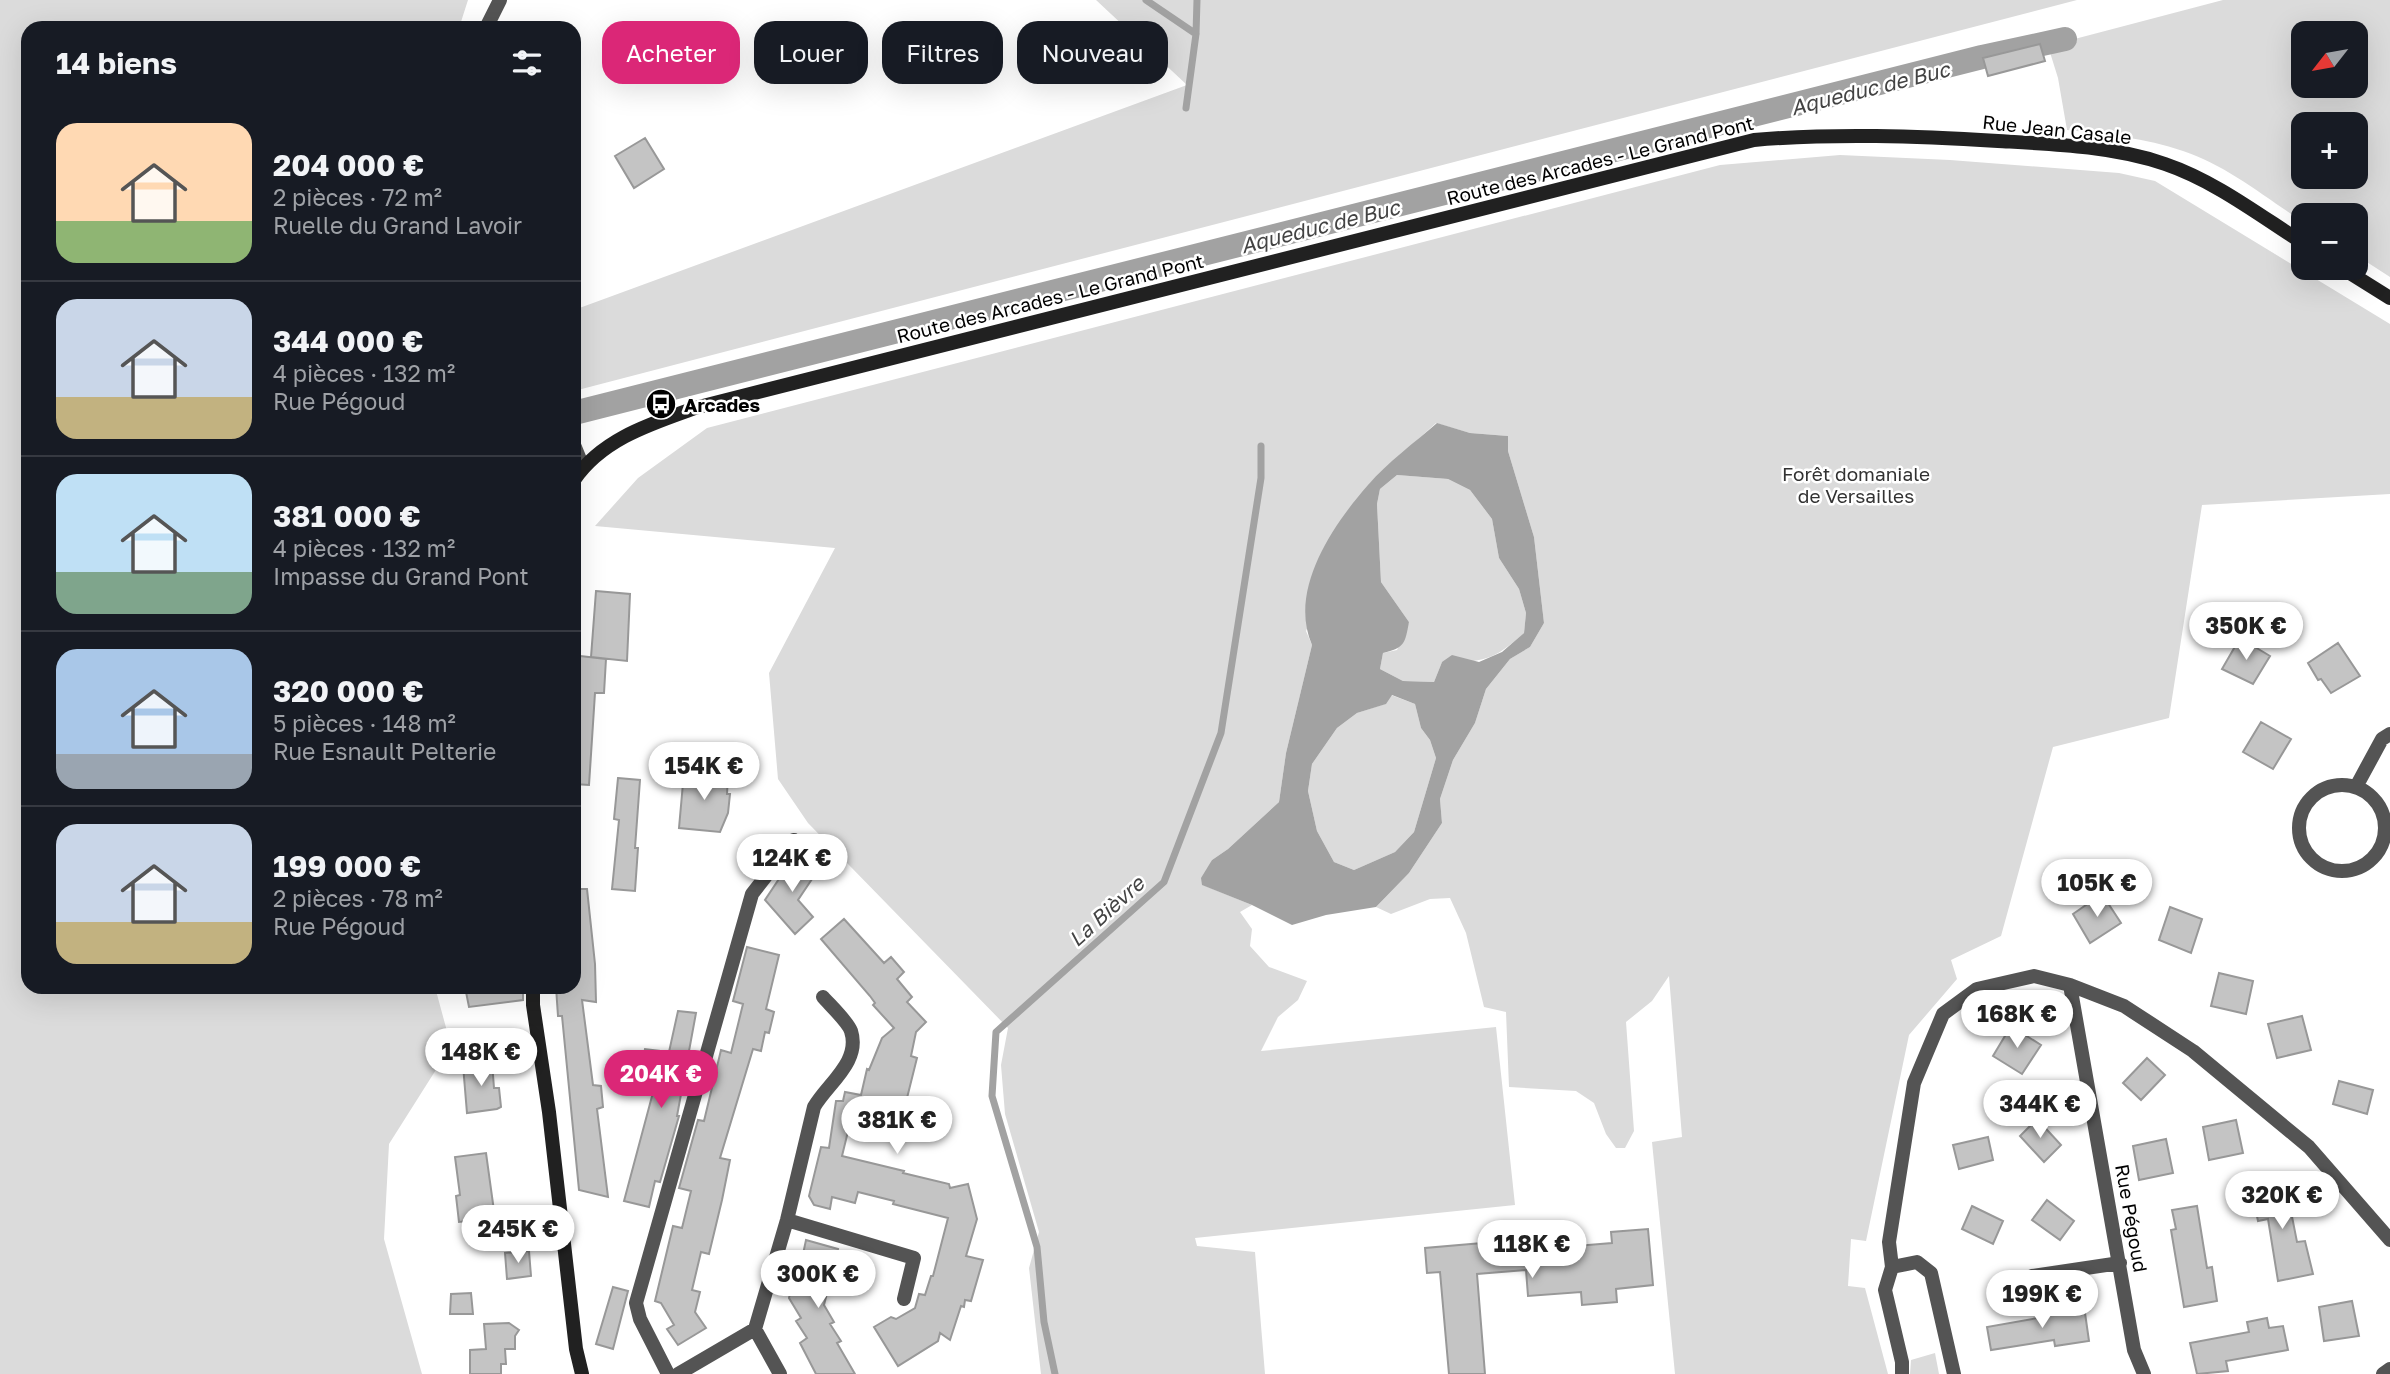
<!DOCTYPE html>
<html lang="fr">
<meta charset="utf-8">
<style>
body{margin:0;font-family:"Golos Text",sans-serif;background:#20242c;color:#f1f3f6;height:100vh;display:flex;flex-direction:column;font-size:26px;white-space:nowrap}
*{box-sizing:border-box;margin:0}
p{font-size:23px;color:#9ea1a6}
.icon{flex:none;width:38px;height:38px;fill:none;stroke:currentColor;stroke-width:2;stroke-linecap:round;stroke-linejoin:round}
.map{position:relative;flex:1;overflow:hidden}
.sheet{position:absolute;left:21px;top:21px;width:560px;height:973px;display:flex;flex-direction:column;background:#171b24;border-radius:21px;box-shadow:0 7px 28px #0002}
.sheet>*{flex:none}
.hud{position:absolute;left:602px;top:21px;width:665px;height:63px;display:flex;gap:14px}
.needle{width:46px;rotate:239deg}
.tools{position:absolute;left:2291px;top:21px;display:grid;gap:14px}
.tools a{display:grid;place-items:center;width:77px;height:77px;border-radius:14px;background:#171b24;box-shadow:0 7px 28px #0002;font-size:35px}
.price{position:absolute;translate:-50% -60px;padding:0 16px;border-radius:24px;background:#fff;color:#222;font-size:23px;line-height:46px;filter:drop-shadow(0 2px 4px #0008)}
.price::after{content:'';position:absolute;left:50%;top:42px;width:21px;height:16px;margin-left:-10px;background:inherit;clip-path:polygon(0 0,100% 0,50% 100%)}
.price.on{background:#db2777;color:#fff}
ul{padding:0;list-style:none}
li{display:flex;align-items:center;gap:21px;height:175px;padding:0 35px}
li+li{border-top:2px solid #363941}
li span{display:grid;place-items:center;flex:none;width:196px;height:140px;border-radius:21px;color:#555}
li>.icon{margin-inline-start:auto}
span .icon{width:84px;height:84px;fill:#fffc;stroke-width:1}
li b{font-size:30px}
h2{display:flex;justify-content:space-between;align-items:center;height:84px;padding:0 35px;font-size:30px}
.tag{padding:0 24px;border-radius:21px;background:#171b24;box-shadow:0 7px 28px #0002;font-size:24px;line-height:63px}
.tag.on{background:#db2777;color:#fff}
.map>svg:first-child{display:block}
.green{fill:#dbdbdb;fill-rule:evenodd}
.water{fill:#a2a2a2;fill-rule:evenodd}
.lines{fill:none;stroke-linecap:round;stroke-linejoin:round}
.stream{stroke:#a2a2a2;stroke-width:7}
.canal{stroke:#a2a2a2;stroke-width:24}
.building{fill:#c4c4c4;stroke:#989898;stroke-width:2}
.minor{stroke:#545454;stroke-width:14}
.tertiary{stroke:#545454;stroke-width:14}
.secondary{stroke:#212121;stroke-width:14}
.labels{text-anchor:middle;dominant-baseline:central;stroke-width:5;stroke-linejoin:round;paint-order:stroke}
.street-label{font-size:19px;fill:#000;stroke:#fff}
.poi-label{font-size:19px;font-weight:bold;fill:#000;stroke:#fff;text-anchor:start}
.park-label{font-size:19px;fill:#323232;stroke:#fff}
.water-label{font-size:21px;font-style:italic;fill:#434343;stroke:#fff}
</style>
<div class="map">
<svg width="2390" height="1374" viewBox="0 0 2390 1374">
<rect width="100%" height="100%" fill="#fff"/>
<path class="green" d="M 0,0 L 468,0 L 459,28 L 28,28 L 28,987 L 435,987 L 451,1046 L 389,1144 L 384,1239 L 422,1374 L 0,1374 Z
M 1096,0 L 2077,0 L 574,391 L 574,310 L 1187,85 Z
M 2223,0 L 2390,0 L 2390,277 L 2356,255 L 2356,215 L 2303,215 L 2303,222 C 2265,197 2226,165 2183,151 C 2145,138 2106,134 2067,130 L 2058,78 L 2048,46 ZM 2303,33 L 2356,33 L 2356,86 L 2303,86 ZM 2303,124 L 2356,124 L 2356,177 L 2303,177 Z
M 1840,155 L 1950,160 L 2119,173 L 2155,181 L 2390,324 L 2390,494 L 2202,505 L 2169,718 L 2053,747 L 2001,936 L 1951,960 L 1957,979 L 1909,1035 L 1866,1241 L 1851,1239 L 1848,1286 L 1865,1288 L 1888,1374 L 1675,1374 L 1652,1142 L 1682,1137 L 1669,976 L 1652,1001 L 1626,1022 L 1634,1131 L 1625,1148 L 1616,1148 L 1606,1134 L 1594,1103 L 1576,1091 L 1509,1087 L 1506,1012 L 1484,1007 L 1466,933 L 1450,898 L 1430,899 L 1391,914 L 1376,907 L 1409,873 L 1442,823 L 1440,799 L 1453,760 L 1475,723 L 1486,689 L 1510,659 L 1530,647 L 1544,623 L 1534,537 L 1508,451 L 1508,436 L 1470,433 L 1436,423 L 1370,483 L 1306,631 L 1312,645 L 1286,753 L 1279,802 L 1228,849 L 1212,860 L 1203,885 L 1252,905 L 1240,912 L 1252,929 L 1250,946 L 1269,967 L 1307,981 L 1298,1000 L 1278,1017 L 1261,1051 L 1496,1027 L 1515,1205 L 1195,1238 L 1197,1246 L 1255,1252 L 1265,1374 L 1041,1374 L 1029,1268 L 1039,1232 L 1005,1114 L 1001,1065 L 1008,1028 L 808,823 L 778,779 L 769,673 L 835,548 L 595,526 L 638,478 L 707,428 L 1720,165 Z
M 1397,475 L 1448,479 L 1470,490 L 1492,519 L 1499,558 L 1519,589 L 1526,613 L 1524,633 C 1493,661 1483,662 1442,662 L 1434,682 L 1403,681 L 1380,669 L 1383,653 L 1397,650 L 1409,622 L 1381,582 L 1377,504 L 1380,489 Z
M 1391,695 L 1415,704 L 1421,728 L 1430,740 L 1436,758 L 1414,832 L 1395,852 L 1354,870 L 1334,862 L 1317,831 L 1308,791 L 1312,764 L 1337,728 L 1357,713 L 1385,704 Z
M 1935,1353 L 1939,1374 L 1910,1374 L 1911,1360 Z"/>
<path class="water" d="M 1437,423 L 1470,433 L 1508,436 L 1508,451 L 1534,537 L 1544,623 L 1530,647 L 1510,659 L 1486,689 L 1475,723 L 1453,760 L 1440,799 L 1442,823 L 1409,873 L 1376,907 L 1326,915 L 1292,925 L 1252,905 L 1202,885 L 1201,878 L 1212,860 L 1228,849 L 1279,802 L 1286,753 L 1312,645 C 1288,590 1333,525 1368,485 C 1388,462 1414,443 1437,423 ZM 1397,475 L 1448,479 L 1470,490 L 1492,519 L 1499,558 L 1519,589 L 1526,613 L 1524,633 L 1502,652 L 1479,662 L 1452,655 L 1442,662 L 1434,682 L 1403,681 L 1380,669 L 1383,653 C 1405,648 1405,643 1409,622 L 1381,582 L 1377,504 L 1380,489 ZM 1392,695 L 1415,704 L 1421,728 L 1430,740 L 1436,758 L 1414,832 L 1395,852 L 1354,870 L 1334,862 L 1317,831 L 1308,791 L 1312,764 L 1337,728 L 1357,713 L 1386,704 Z"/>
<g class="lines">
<path class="stream" d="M 1146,0 L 1196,34
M 1186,108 L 1196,34 L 1197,0
M 1055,1374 L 1044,1322 L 1037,1247 L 992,1096 L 996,1032 L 1164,882 L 1221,733 L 1261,478 L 1261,446"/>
<path class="canal" d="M 574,413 L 1982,57 L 2065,39"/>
</g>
<path class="building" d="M 2040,44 L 2045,61 L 1988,76 L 1983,58 Z
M 645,138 L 664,169 L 634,188 L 615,156 Z
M 596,591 L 630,594 L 627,661 L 591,657 Z
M 2240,638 L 2270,656 L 2253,684 L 2222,669 Z
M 2338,643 L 2360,676 L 2331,693 L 2321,679 L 2318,680 L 2308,663 Z
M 580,656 L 606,659 L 604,693 L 595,693 L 589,785 L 574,784 L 574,709 Z
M 2261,722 L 2291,739 L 2273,769 L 2243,752 Z
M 684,772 L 728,776 L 727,794 L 730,794 L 728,813 L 720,832 L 679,828 Z
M 618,778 L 640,780 L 635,848 L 638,848 L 635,891 L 612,889 L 619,820 L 614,819 Z
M 795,855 L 818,870 L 798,900 L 813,917 L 795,934 L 765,900 Z
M 574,889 L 587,889 L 595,964 L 596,1002 L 582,1000 L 593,1085 L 601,1086 L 603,1107 L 597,1109 L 608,1197 L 579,1190 L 562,1016 L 558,1016 L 556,987 L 574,987 Z
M 2102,894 L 2121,923 L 2090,943 L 2073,914 Z
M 2170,907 L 2202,919 L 2191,953 L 2159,940 Z
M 844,919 L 884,963 L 891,957 L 904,972 L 897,979 L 912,997 L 907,1002 L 926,1022 L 916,1032 L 911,1056 L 917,1058 L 899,1130 L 851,1119 L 842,1156 L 904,1171 L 903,1173 L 949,1184 L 950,1188 L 968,1184 L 977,1219 L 966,1256 L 983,1260 L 971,1301 L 965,1300 L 964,1307 L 961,1306 L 950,1340 L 940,1333 L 938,1341 L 898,1366 L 874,1327 L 891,1317 L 896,1319 L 915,1308 L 919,1294 L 925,1295 L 931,1276 L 933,1276 L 948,1218 L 893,1204 L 894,1201 L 858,1192 L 855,1203 L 832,1197 L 830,1209 L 814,1205 L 809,1196 L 821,1147 L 829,1148 L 836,1101 L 843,1101 L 845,1092 L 861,1095 L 867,1069 L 869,1070 L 882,1038 L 894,1028 L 873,1005 L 875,1003 L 870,996 L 821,939 Z
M 747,947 L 779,955 L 766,1009 L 774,1012 L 769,1033 L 765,1032 L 761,1051 L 753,1049 L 720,1158 L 730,1160 L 722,1200 L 709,1254 L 701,1252 L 692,1290 L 700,1292 L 695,1312 L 706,1328 L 678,1345 L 667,1329 L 674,1325 L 661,1303 L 655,1301 L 673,1226 L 682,1228 L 691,1191 L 679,1188 L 698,1120 L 704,1121 L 721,1050 L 731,1053 L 743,1004 L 733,1001 Z
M 2219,973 L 2253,981 L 2246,1014 L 2211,1006 Z
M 465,987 L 523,987 L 523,1000 L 469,1007 Z
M 678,1011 L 696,1013 L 677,1116 L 679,1116 L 660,1182 L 655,1181 L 649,1207 L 624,1201 L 655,1085 L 641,1084 L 642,1063 L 645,1049 L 669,1052 Z
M 2302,1016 L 2311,1050 L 2277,1058 L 2268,1024 Z
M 2011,1026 L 2041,1045 L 2022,1074 L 1993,1056 Z
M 2147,1058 L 2165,1075 L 2141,1100 L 2123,1083 Z
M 492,1062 L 494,1088 L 499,1088 L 501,1107 L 497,1109 L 467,1113 L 463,1065 Z
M 2339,1081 L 2373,1090 L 2367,1114 L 2333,1104 Z
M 2037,1119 L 2061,1145 L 2044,1162 L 2020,1136 Z
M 2236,1120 L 2243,1153 L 2209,1160 L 2203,1127 Z
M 1988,1137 L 1993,1160 L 1959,1169 L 1953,1145 Z
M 2166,1139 L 2173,1173 L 2139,1180 L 2133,1146 Z
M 486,1153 L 495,1218 L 459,1222 L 456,1196 L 460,1195 L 455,1157 Z
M 2285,1181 L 2297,1242 L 2305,1241 L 2313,1274 L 2278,1281 L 2268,1219 L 2258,1221 L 2251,1188 Z
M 2047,1200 L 2074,1221 L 2060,1240 L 2032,1220 Z
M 1972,1206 L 2003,1221 L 1993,1244 L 1962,1229 Z
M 2197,1206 L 2207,1268 L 2212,1267 L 2217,1301 L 2184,1307 L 2171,1230 L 2176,1229 L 2172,1210 Z
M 1648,1229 L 1653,1285 L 1616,1289 L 1617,1302 L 1582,1305 L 1581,1292 L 1528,1296 L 1526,1270 L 1477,1274 L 1485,1374 L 1449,1374 L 1440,1272 L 1427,1273 L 1425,1248 L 1575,1235 L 1576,1246 L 1612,1243 L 1611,1232 Z
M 806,1240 L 838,1249 L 824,1305 L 834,1322 L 830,1324 L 841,1341 L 837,1343 L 855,1374 L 816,1374 L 800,1343 L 807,1338 L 796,1321 L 801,1318 L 789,1298 L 798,1258 L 802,1259 Z
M 529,1251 L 531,1276 L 507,1279 L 505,1253 Z
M 613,1287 L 628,1291 L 613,1349 L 596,1344 Z
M 471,1293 L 473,1314 L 450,1314 L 451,1294 Z
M 2352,1301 L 2359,1336 L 2324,1341 L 2319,1307 Z
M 2084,1306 L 2089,1341 L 2055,1346 L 2054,1340 L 1991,1350 L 1987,1327 L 2049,1316 L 2049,1312 Z
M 2267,1318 L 2269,1328 L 2283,1326 L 2288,1350 L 2226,1361 L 2228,1371 L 2197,1374 L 2190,1343 L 2249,1332 L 2247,1322 Z
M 509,1323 L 519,1330 L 515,1336 L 515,1349 L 505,1349 L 506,1364 L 501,1364 L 501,1374 L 470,1374 L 470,1350 L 486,1349 L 484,1324 Z"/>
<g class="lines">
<path class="minor" d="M2299 828a43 43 0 1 1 86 0a43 43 0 1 1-86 0Z
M 2356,787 L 2382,739 L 2390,734
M 2070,985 L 2134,1350 L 2144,1374
M 787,1220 L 914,1258 L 904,1299
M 1892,1267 L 1889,1242 L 1914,1083 L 1943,1014 L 1977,989 L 2034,976 L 2070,985 L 2124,1006 L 2193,1051 L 2309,1147 L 2390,1240
M 2032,1276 L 2120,1263
M 755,1329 L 787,1220 L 814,1107 C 827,1084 861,1062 851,1031 C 848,1022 830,1005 823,997
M 668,1374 L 640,1319 L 636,1303 L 752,894 L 794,840
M 678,1374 L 755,1329 L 780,1374
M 1902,1374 L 1902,1362 L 1885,1290 L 1892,1267 L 1917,1262 L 1931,1273 L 1954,1374
M 2383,1374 L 2390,1369"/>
<path class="tertiary" d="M 486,28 L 500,0
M 574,445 L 583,467"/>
<path class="secondary" d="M 2342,268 L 2390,298
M 574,480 C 602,439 650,424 695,408 L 1754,140 C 1835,133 1917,136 1998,141 C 2053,144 2113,146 2165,164 C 2215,181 2259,215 2303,243
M 533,987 L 533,1005 L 549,1112 L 576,1349 L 582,1374"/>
</g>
<defs>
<g id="bus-disc" transform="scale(1.575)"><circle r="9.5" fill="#000" stroke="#fff"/><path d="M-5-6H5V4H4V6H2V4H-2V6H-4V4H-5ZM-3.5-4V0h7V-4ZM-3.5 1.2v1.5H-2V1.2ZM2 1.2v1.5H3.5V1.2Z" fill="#fff"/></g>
</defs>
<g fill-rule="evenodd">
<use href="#bus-disc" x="661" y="404"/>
</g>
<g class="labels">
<g class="street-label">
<text transform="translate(2057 129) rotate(6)">Rue Jean Casale</text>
<text transform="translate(1600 160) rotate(-14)">Route des Arcades - Le Grand Pont</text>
<text transform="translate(1050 298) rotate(-14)">Route des Arcades - Le Grand Pont</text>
<text transform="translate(2132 1218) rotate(80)">Rue Pégoud</text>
</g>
<g class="poi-label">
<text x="684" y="404">Arcades</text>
</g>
<g class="park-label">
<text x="1856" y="473">Forêt domaniale<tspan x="1856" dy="22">de Versailles</tspan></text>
</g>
<g class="water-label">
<text transform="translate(1870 88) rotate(-14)">Aqueduc de Buc</text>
<text transform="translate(1320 226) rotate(-14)">Aqueduc de Buc</text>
<text transform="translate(1106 911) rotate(-42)">La Bièvre</text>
</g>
</g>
</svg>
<div class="tools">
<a><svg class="needle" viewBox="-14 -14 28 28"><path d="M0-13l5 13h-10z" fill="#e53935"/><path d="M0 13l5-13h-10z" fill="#9ea1a6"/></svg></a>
<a>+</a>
<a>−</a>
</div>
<b class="price" style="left:2246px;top:662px">350K €</b>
<b class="price" style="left:704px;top:802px">154K €</b>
<b class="price" style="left:792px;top:894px">124K €</b>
<b class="price" style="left:2097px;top:919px">105K €</b>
<b class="price" style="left:2017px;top:1050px">168K €</b>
<b class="price" style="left:481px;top:1088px">148K €</b>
<b class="price on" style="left:661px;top:1110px">204K €</b>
<b class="price" style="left:2040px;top:1140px">344K €</b>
<b class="price" style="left:897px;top:1156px">381K €</b>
<b class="price" style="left:2282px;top:1231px">320K €</b>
<b class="price" style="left:518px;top:1265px">245K €</b>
<b class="price" style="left:1532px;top:1280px">118K €</b>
<b class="price" style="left:818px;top:1310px">300K €</b>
<b class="price" style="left:2042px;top:1330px">199K €</b>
<div class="hud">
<a class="tag on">Acheter</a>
<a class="tag">Louer</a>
<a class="tag">Filtres</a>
<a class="tag">Nouveau</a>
</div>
<section class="sheet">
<h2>14 biens<svg class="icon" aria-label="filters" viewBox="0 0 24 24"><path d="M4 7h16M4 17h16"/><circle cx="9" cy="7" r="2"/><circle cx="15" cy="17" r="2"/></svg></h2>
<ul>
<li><span style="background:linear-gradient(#ffd9b3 70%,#8fb573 0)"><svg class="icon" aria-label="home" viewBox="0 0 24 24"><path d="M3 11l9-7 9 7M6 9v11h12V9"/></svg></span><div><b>204 000 €</b><p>2 pièces · 72 m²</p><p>Ruelle du Grand Lavoir</p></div></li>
<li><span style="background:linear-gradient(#c9d6e8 70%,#c2b280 0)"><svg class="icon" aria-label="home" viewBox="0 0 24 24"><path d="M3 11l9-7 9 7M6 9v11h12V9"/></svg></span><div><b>344 000 €</b><p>4 pièces · 132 m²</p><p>Rue Pégoud</p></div></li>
<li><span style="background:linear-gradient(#bfe0f5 70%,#7fa58c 0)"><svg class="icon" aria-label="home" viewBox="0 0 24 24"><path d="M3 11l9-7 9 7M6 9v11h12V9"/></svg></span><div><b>381 000 €</b><p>4 pièces · 132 m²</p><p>Impasse du Grand Pont</p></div></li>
<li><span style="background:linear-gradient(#a9c7e8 75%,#9aa5b1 0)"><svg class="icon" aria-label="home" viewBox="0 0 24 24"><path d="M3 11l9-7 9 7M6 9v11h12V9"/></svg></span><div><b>320 000 €</b><p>5 pièces · 148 m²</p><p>Rue Esnault Pelterie</p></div></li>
<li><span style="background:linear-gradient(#c9d6e8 70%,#c2b280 0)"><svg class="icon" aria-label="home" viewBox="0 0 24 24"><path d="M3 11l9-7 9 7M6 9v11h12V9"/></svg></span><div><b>199 000 €</b><p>2 pièces · 78 m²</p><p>Rue Pégoud</p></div></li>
</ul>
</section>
</div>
